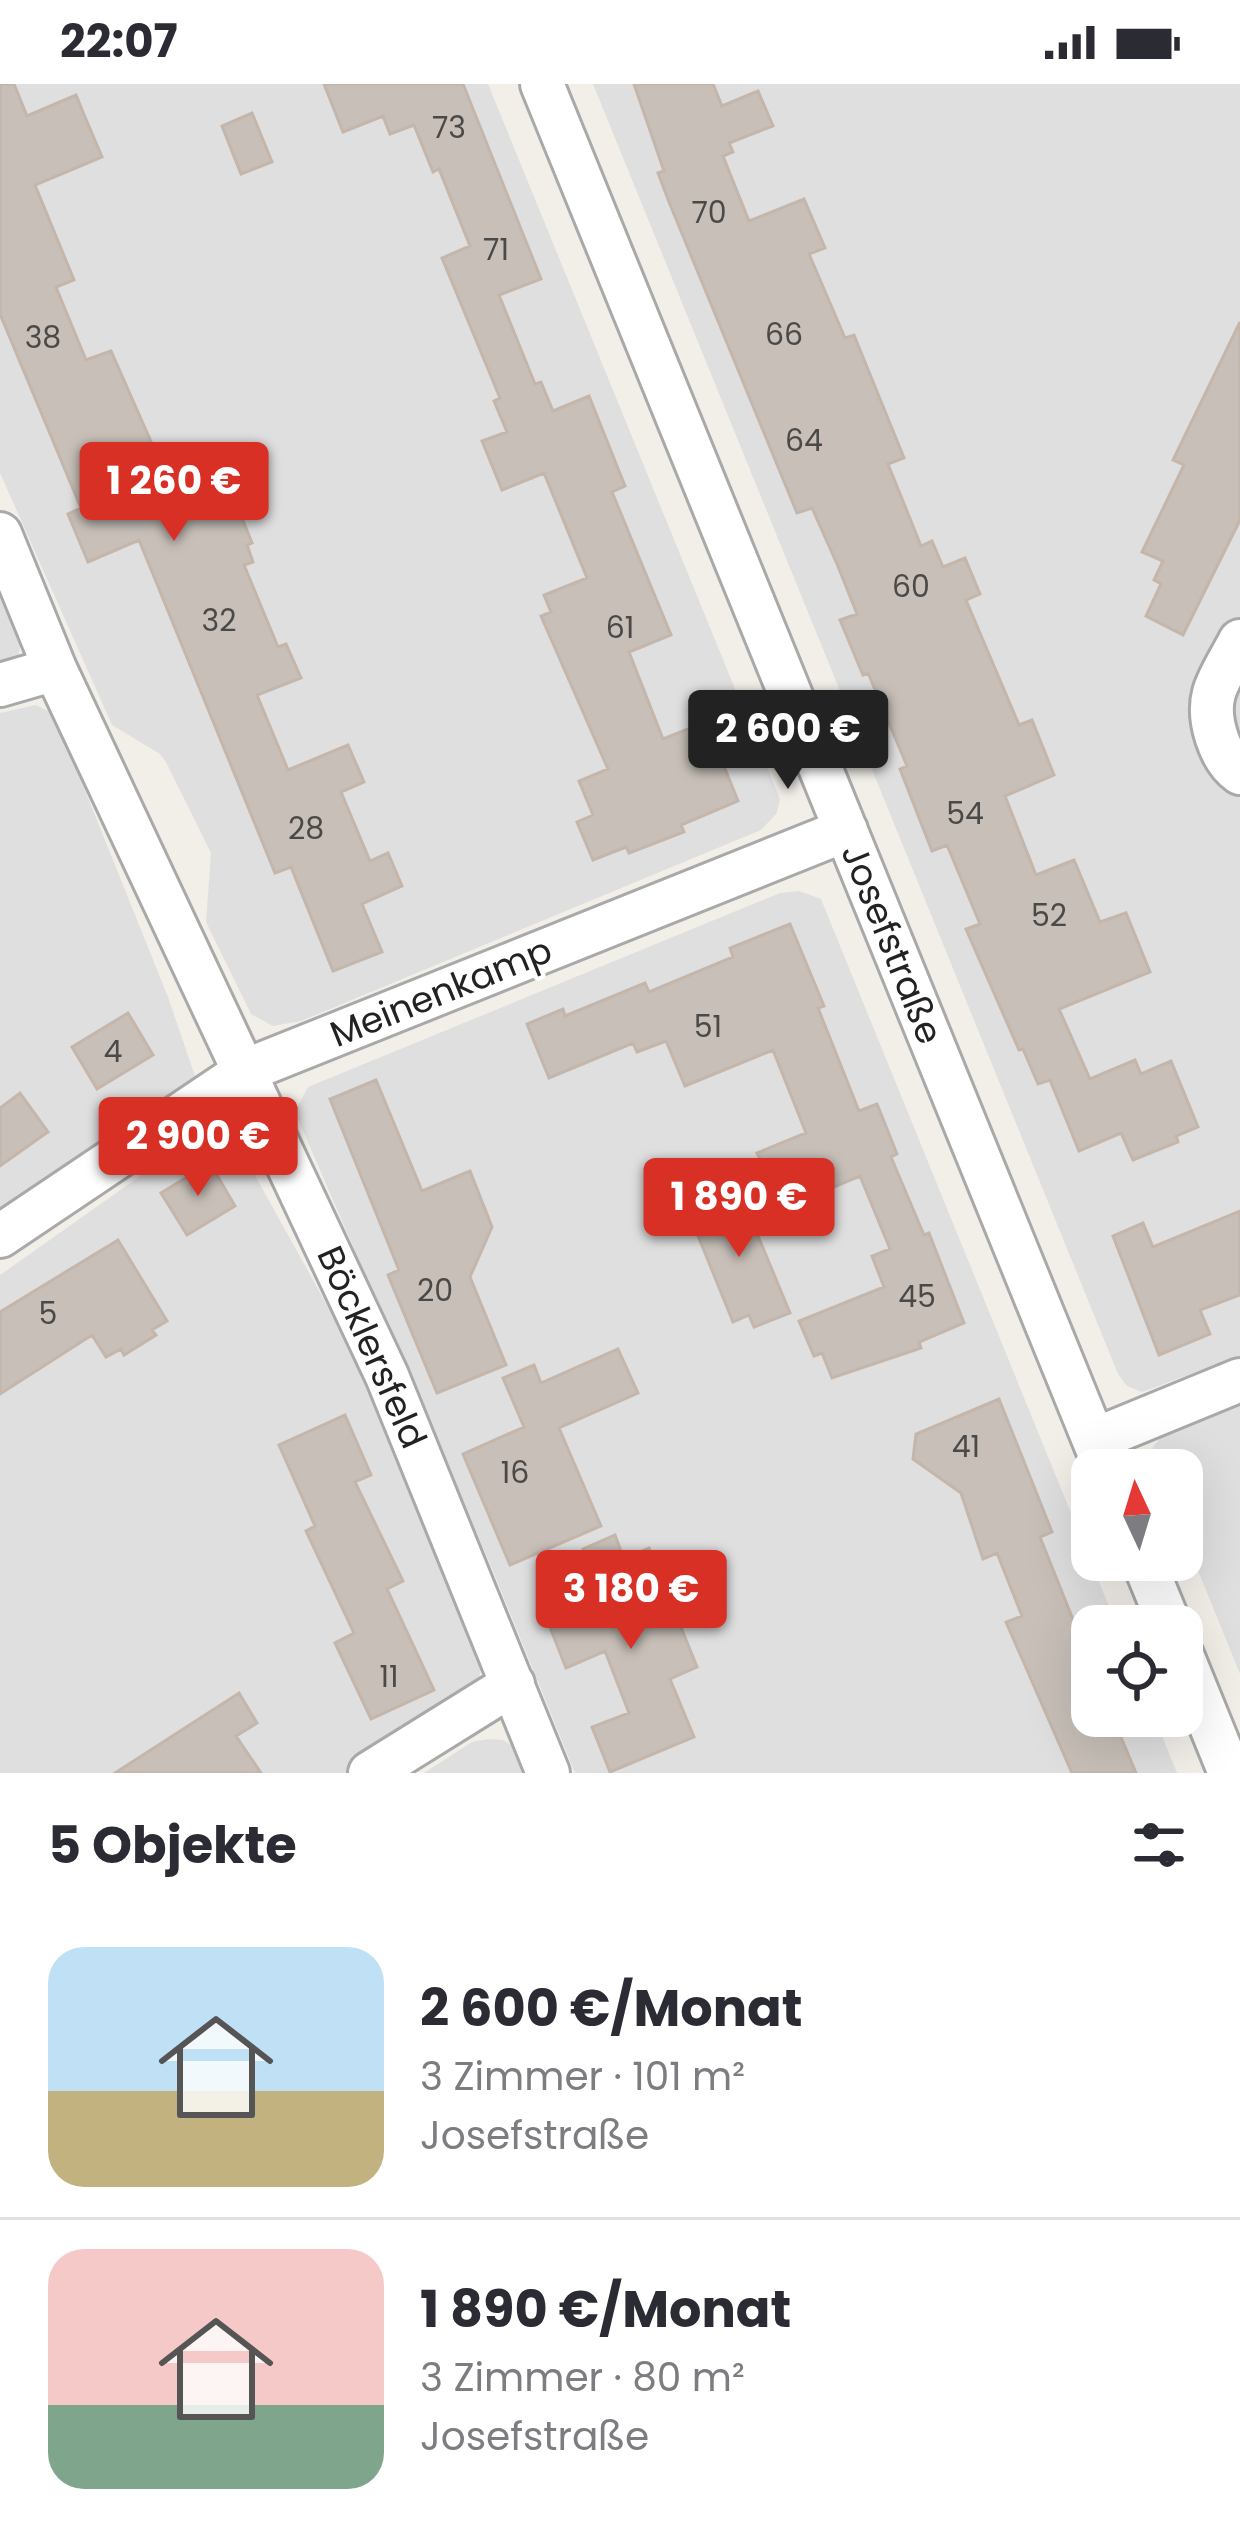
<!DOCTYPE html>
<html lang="de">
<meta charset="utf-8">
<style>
body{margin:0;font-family:Poppins,sans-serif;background:#f7f7f7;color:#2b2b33;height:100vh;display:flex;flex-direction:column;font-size:45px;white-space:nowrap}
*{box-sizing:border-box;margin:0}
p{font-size:39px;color:#7c7c81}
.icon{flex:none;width:66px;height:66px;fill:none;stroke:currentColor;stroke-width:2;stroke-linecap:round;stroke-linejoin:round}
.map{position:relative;height:1689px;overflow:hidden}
.side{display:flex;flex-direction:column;background:#fff;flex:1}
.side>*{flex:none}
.needle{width:78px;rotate:356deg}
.controls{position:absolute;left:1071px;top:1365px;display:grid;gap:24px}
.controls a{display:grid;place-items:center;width:132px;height:132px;border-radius:24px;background:#fff;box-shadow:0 12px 48px #0002;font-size:60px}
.price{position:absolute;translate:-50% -102px;padding:0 27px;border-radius:12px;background:#d93025;color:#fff;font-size:39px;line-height:78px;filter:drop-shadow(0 3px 6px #0008)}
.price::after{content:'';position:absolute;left:50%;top:72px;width:36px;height:27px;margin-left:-18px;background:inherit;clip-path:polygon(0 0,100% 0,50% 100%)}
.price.on{background:#222;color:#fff}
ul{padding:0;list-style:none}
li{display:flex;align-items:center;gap:36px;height:300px;padding:0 48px}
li+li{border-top:3px solid #e1e1e2}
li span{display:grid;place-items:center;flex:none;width:336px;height:240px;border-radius:36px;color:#555}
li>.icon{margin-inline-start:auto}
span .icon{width:144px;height:144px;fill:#fffc;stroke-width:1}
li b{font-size:51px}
h2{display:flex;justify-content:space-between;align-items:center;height:144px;padding:0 48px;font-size:51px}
.status{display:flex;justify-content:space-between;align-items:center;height:84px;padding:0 60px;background:#fff;direction:ltr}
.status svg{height:33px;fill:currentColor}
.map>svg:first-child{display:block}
.residential{fill:#e0dfdf}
.building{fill:#c7bfb8;stroke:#c4b6ab;stroke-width:3}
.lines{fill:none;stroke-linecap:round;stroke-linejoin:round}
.minor-casing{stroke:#a9a9a9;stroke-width:48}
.minor{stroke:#fff;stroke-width:42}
.labels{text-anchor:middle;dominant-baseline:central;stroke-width:9;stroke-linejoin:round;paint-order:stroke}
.number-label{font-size:30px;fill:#4b4948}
.street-label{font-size:36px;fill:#222;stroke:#fff}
</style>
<div class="status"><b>22:07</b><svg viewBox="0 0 49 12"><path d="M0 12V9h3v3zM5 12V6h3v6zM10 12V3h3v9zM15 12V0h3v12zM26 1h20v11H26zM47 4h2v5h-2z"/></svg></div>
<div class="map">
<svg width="1240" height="1689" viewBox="0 0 1240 1689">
<rect width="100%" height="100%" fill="#f2efe9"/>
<path class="residential" d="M 0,0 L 488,0 L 780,715 L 777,729 L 761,746 L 301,937 L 273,942 L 251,930 L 206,838 L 211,769 L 166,678 L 160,670 L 112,641 L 0,389 Z
M 593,0 L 1240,0 L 1240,1272 L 1142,1308 L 1127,1302 L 1118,1290 Z
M 0,498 L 23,553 L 17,576 L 0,584 Z
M 36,621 L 48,627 L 60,644 L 168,913 L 195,992 L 192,1000 L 0,1137 L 0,629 Z
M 799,807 L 821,815 L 1117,1542 L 1092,1542 L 1092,1632 L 1154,1632 L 1177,1689 L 575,1689 L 493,1487 L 298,1035 L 297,1024 L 308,1003 L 780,809 Z
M 212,1049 L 236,1057 L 371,1301 L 481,1573 L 479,1599 L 473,1608 L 347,1689 L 0,1689 L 0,1191 L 170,1071 L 200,1051 Z
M 1240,1316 L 1240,1590 L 1182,1447 L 1182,1386 L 1157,1386 L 1152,1373 L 1153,1363 L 1165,1348 Z
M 488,1655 L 503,1656 L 516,1664 L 531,1689 L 424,1689 L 472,1658 Z"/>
<path class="building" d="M 0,0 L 14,0 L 27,32 L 76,11 L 85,33 L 102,73 L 35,101 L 74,196 L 56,203 L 86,276 L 111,267 L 182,428 L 225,410 L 232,426 L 238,424 L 252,459 L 247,461 L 253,478 L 244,481 L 278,563 L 286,560 L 301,594 L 257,611 L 288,686 L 348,661 L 364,698 L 341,708 L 370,777 L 388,769 L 402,802 L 362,820 L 382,868 L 333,887 L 291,783 L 275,789 L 139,456 L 88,478 L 68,430 L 81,424 L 0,230 Z
M 324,0 L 463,0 L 541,195 L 499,211 L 535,300 L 541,298 L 553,327 L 589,312 L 625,402 L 612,408 L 671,551 L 629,568 L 663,655 L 706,638 L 738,717 L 681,741 L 684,748 L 629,769 L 626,763 L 593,776 L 577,738 L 593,731 L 579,697 L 608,685 L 541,532 L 551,528 L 544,511 L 587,494 L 544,389 L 502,406 L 482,357 L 507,348 L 494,317 L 500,314 L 442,174 L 470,162 L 439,85 L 433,88 L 414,41 L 390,50 L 383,32 L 343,48 Z
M 634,0 L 713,0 L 722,22 L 758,7 L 773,42 L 729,59 L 733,68 L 723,72 L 749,137 L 804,115 L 825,164 L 809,170 L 845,254 L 854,251 L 904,374 L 888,380 L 921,462 L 932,457 L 943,483 L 965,474 L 980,510 L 966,516 L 1019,641 L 1032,636 L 1054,691 L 1005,712 L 1036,791 L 1074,776 L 1100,838 L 1126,829 L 1150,888 L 1059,925 L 1090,995 L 1135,976 L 1141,990 L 1171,977 L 1198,1043 L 1176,1052 L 1178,1058 L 1133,1076 L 1121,1049 L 1079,1067 L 1050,996 L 1038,1000 L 1023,965 L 1019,966 L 966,845 L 980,840 L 947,761 L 932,767 L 900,685 L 907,682 L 868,589 L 863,591 L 840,536 L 857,530 L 837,480 L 812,424 L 797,429 L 669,118 L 658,89 L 664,87 Z
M 252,29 L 272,78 L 241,90 L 222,42 Z
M 1240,238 L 1240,436 L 1183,551 L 1146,532 L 1161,500 L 1154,496 L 1163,477 L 1142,468 L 1184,381 L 1173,376 Z
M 790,840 L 824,922 L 818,924 L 859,1027 L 877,1020 L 897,1070 L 891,1073 L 924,1151 L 929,1149 L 964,1239 L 919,1258 L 921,1264 L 832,1294 L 822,1269 L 814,1272 L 799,1237 L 884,1203 L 872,1172 L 890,1165 L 860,1092 L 829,1105 L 827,1100 L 751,1132 L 732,1088 L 761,1077 L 757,1069 L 806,1049 L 773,966 L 685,1002 L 666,957 L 637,968 L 633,959 L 549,994 L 527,940 L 563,925 L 565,932 L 645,899 L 649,908 L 733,873 L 730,864 Z
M 128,929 L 153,971 L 97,1005 L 72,963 Z
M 376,996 L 422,1107 L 470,1087 L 492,1143 L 470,1193 L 506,1281 L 437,1309 L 388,1191 L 399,1186 L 330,1015 Z
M 20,1009 L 48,1048 L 0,1082 L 0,1024 Z
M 210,1079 L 235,1122 L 187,1151 L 161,1109 Z
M 739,1106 L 790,1229 L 754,1243 L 749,1231 L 733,1238 L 688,1127 Z
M 1240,1127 L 1240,1211 L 1200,1226 L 1210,1250 L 1159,1271 L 1113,1152 L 1143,1139 L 1153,1163 Z
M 118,1156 L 167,1237 L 152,1246 L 156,1251 L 124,1271 L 121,1265 L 106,1273 L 92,1251 L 0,1310 L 0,1228 Z
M 618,1265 L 638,1309 L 559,1344 L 601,1442 L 510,1481 L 463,1370 L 524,1343 L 503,1294 L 534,1281 L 541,1299 Z
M 999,1315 L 1052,1448 L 1040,1453 L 1092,1583 L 1092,1632 L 1112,1632 L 1136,1689 L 1072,1689 L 1006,1538 L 1022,1532 L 997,1469 L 983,1475 L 961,1409 L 913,1375 L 916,1350 Z
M 345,1331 L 371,1391 L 355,1398 L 403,1497 L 387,1505 L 434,1606 L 371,1635 L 335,1559 L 354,1549 L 306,1447 L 315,1442 L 279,1361 Z
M 615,1451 L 624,1475 L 649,1464 L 697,1583 L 670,1595 L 694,1653 L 610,1688 L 592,1643 L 629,1629 L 605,1567 L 566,1584 L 548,1538 L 603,1515 L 583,1465 Z
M 239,1609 L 257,1639 L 236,1652 L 261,1689 L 115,1689 Z"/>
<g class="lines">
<g class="minor-casing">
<path id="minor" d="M 542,0 L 1106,1386
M 0,450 L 55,585 L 387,1292 L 548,1689
M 1240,557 C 1232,573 1219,592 1214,609 C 1207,634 1219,674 1240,689
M 0,601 L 55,585
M 0,1152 L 247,986 L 846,746
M 1094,1356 L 1240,1296
M 1143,1476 L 1170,1542
M 1182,1571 L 1230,1689
M 370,1689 L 513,1600"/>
</g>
<use href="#minor" class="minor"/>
</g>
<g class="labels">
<g class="number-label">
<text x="449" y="43">73</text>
<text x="709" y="128">70</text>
<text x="496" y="165">71</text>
<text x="784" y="250">66</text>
<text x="43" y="253">38</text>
<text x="804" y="356">64</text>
<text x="911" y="502">60</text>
<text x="219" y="536">32</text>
<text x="620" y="543">61</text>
<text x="965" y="729">54</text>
<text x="306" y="744">28</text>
<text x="1049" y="831">52</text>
<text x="708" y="942">51</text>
<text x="113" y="967">4</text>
<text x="435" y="1206">20</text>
<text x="917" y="1212">45</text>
<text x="48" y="1229">5</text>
<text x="966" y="1362">41</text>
<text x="515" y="1388">16</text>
<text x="389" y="1592">11</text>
</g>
<g class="street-label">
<text transform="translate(892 860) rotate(68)">Josefstraße</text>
<text transform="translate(441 908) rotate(-22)">Meinenkamp</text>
<text transform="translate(372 1263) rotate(66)">Böcklersfeld</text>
</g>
</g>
</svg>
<div class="controls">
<a><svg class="needle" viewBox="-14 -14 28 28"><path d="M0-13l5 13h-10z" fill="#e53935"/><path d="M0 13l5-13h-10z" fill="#7c7c81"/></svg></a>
<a><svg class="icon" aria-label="locate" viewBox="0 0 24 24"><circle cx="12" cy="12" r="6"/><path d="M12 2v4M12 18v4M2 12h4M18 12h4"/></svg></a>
</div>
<b class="price" style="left:174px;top:460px">1 260 €</b>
<b class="price on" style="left:788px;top:708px">2 600 €</b>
<b class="price" style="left:198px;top:1115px">2 900 €</b>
<b class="price" style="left:739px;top:1176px">1 890 €</b>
<b class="price" style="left:631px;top:1568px">3 180 €</b>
</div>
<section class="side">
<h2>5 Objekte<svg class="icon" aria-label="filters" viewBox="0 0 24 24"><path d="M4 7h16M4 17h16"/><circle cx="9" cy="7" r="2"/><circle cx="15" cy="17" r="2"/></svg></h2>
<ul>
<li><span style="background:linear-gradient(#bfe0f5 60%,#c2b280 0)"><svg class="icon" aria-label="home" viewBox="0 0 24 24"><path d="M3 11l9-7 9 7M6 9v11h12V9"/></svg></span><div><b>2 600 €/Monat</b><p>3 Zimmer · 101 m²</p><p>Josefstraße</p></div></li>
<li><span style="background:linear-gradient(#f6c9c9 65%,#7fa58c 0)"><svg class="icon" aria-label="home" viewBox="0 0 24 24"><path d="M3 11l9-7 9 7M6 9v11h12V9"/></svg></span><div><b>1 890 €/Monat</b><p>3 Zimmer · 80 m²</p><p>Josefstraße</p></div></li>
</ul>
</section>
